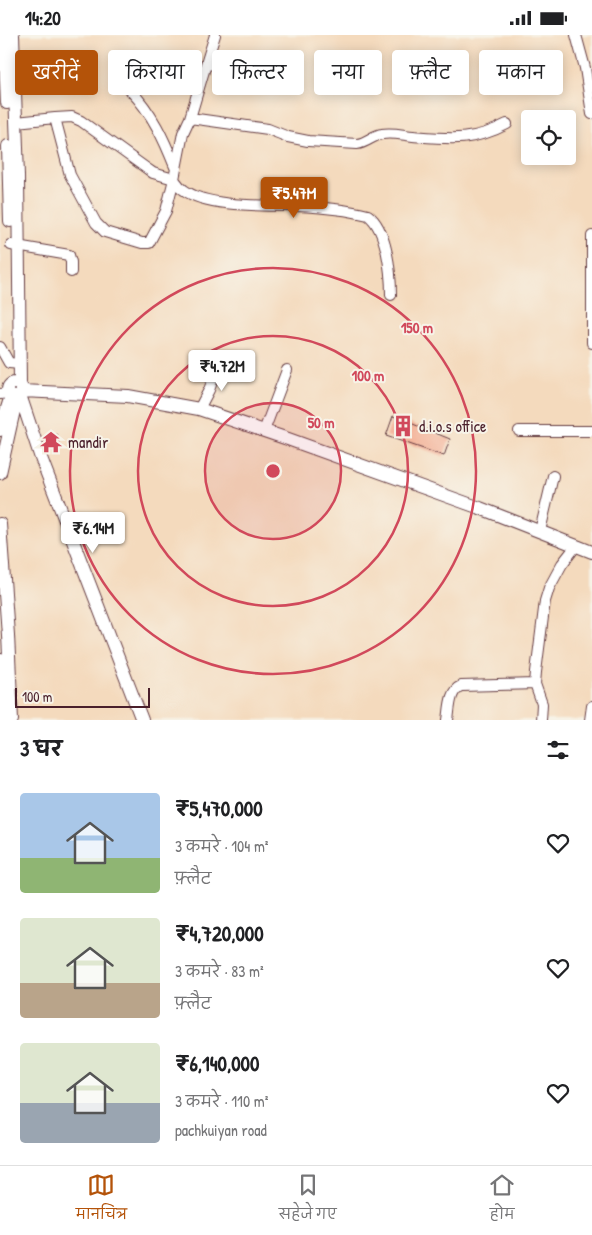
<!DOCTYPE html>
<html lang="hi">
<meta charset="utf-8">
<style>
body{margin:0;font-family:"Patrick Hand","Playpen Sans Deva",sans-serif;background:#f2f2f2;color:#202124;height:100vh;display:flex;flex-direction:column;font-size:19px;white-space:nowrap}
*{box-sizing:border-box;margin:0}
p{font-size:16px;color:#757577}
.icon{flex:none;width:28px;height:28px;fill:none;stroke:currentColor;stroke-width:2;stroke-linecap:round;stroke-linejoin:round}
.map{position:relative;height:685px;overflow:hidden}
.drawer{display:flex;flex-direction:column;background:#fff;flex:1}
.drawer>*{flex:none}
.banner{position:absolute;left:15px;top:15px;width:562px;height:45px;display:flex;gap:10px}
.tools{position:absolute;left:521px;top:75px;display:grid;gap:10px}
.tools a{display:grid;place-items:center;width:55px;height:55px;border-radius:5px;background:#fff;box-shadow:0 2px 12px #0003;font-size:25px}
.scale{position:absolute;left:15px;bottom:12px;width:135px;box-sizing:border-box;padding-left:5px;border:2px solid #4a1f2b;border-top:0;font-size:14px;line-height:18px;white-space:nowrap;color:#4a1f2b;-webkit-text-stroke:4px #f7f3e8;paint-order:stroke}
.price{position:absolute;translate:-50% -42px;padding:0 11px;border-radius:5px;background:#fff;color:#222;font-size:16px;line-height:32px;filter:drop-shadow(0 1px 2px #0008)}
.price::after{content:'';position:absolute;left:50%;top:30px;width:15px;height:11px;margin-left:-8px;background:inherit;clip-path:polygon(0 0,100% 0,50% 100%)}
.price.current{background:#b45309;color:#fff}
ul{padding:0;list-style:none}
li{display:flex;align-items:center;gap:15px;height:125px;padding:0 20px}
li span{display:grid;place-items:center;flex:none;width:140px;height:100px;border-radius:5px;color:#555}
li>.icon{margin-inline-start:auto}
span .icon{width:60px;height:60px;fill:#fffc;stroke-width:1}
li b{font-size:21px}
h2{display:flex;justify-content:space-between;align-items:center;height:60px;padding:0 20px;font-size:21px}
.chip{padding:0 18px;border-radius:5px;background:#fff;box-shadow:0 2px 12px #0003;font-size:18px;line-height:45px}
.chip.current{background:#b45309;color:#fff}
.status{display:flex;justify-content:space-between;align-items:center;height:35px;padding:0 25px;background:#fff;direction:ltr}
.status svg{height:14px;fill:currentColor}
.dock{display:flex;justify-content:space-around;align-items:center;height:70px;border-top:1px solid #e0e0e0;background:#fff;font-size:14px;color:#757577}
.dock a{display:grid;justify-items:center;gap:2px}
.dock .current{color:#b45309}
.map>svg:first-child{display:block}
.building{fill:#f3a588}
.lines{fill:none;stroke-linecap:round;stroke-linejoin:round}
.minor-casing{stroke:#643b41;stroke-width:12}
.major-casing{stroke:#643b41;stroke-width:14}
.minor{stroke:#fff;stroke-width:10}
.major{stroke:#fff;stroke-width:12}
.ring{fill:none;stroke:#d1495b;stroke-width:2.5}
.labels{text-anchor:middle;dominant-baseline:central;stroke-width:4;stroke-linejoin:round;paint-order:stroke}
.poi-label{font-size:16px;fill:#4a1f2b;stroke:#f7f3e8;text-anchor:start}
.centre{fill:#d1495b;stroke:#f7f3e8;stroke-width:2.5}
.ring-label{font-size:15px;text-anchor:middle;font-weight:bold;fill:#d1495b;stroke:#f7f3e8;stroke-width:4;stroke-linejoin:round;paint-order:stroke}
</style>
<div class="status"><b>14:20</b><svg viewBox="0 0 49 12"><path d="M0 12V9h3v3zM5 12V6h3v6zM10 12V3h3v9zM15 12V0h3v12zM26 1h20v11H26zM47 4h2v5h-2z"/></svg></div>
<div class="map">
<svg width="592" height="685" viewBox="0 0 592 685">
<rect width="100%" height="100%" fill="#f7f3e8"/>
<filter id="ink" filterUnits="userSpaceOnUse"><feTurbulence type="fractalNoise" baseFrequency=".02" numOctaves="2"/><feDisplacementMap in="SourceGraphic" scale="10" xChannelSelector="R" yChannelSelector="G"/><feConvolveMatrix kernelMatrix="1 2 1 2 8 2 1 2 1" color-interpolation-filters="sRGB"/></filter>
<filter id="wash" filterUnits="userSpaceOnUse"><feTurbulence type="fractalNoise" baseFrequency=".0096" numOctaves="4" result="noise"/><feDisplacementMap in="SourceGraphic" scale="20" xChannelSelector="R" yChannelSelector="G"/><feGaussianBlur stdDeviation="1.12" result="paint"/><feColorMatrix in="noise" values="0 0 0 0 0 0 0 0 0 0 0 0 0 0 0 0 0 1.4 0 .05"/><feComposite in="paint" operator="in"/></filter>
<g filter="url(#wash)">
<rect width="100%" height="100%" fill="#f4dabd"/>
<g id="blocks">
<path class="building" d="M 393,381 L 450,404 L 444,421 L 386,401 Z
M 57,399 L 59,409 L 48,416 L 44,405 Z"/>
</g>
</g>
<g filter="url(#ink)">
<use href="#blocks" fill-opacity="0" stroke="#643b41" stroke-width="1"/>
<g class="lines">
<g class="minor-casing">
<path id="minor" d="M 576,0 L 585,33 L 592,79
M 206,29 L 215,0
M 131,56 C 152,78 164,104 175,132
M 55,83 L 72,82 L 81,86 L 146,133 L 153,138 L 174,144 L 183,98 L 190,83 L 268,94 L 288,102 L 308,106 L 357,109 C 367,108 373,100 382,99 C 392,97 403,100 413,101 C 450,104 473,107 507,89
M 190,83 L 206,29 L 235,31
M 16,87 L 55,83 L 70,140 L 96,188 L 105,197 L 142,208 L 149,208 L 166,176 L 174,144
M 174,144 C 177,148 179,152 184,155 C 208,173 266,170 296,171 C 319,172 345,174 368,180 C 387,194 391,238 391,260
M 592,201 L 592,308
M 11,210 L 69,220 L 71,227 L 71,237
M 0,312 L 9,328 L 20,329
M 0,359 L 8,358
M 199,374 L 209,355 L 219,328
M 264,396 L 287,335
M 519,396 L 592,396
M 540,496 L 553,441
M 448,685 C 450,674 449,656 461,651 L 535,649
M 541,685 L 542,669 L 535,649 L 536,637 L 545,566 L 549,553 L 562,529 L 576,511
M 590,685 L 592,671"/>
</g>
<g class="major-casing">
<path id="major" d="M 4,0 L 7,68
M 13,0 L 18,141 L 20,350
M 8,111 L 10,186
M8 355a7 7 0 1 1 14 0a7 7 0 1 1-14 0Z
M 22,356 L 128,361 L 199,374 L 288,404 L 480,473 L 592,517
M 20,360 L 41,423 L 142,685
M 0,395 L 10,364
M 0,438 L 17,362
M 0,489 L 8,600 L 12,685
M 1,625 L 3,685"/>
</g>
<use href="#minor" class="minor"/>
<use href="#major" class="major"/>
</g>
</g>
<circle cx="273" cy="436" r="68" fill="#d1495b" fill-opacity=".12"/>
<g class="ring">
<circle cx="273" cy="436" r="68"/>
<circle cx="273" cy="436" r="135"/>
<circle cx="273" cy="436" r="203"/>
</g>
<defs>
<g id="building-bare" transform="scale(1.725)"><path d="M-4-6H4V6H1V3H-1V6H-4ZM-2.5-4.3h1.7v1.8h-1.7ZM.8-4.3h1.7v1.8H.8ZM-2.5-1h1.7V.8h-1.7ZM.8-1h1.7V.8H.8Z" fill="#d1495b" stroke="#f7f3e8" stroke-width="2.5" paint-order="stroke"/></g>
<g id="temple-bare" transform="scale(1.725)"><path d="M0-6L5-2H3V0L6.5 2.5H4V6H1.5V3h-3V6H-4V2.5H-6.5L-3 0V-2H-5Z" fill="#d1495b" stroke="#f7f3e8" stroke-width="2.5" paint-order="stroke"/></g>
</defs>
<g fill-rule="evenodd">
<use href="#building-bare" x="403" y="391"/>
<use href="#temple-bare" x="51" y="407"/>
</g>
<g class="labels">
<g class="poi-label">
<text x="419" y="391">d.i.o.s office</text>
<text x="68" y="407">mandir</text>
</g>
</g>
<circle cx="273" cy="436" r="8" class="centre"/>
<g class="ring-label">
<text x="417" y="298">150 m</text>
<text x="368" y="346">100 m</text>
<text x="321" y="393">50 m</text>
</g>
</svg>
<div class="tools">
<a><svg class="icon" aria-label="locate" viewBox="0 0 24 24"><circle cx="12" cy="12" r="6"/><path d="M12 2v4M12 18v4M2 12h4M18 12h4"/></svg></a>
</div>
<div class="scale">100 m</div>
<b class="price current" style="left:294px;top:184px">₹5.47M</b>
<b class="price" style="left:222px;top:357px">₹4.72M</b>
<b class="price" style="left:93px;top:519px">₹6.14M</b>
<div class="banner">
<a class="chip current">खरीदें</a>
<a class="chip">किराया</a>
<a class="chip">फ़िल्टर</a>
<a class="chip">नया</a>
<a class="chip">फ़्लैट</a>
<a class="chip">मकान</a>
</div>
</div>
<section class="drawer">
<h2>3 घर<svg class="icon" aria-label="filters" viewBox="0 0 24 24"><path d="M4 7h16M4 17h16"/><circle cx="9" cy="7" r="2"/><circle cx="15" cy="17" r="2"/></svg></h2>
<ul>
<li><span style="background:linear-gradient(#a9c7e8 65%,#8fb573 0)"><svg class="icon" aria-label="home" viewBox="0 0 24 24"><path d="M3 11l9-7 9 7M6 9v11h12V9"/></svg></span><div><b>₹5,470,000</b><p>3 कमरे · 104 m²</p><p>फ़्लैट</p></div><svg class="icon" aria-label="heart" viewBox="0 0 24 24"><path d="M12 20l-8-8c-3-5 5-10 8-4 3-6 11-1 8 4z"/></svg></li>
<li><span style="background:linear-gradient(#dfe7d0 65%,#b9a48a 0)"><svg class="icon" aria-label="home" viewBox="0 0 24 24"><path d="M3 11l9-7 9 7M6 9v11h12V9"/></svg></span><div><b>₹4,720,000</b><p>3 कमरे · 83 m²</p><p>फ़्लैट</p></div><svg class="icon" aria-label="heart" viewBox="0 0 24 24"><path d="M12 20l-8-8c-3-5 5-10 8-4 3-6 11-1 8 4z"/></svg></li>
<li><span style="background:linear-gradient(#dfe7d0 60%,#9aa5b1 0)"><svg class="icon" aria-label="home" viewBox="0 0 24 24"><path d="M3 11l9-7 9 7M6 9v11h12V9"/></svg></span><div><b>₹6,140,000</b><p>3 कमरे · 110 m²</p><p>pachkuiyan road</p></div><svg class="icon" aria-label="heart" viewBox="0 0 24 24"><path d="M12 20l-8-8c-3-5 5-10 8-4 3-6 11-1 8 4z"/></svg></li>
</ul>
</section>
<nav class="dock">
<a class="current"><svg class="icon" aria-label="map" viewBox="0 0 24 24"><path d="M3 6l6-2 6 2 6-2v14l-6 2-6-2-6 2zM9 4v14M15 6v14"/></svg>मानचित्र</a>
<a><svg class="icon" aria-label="saved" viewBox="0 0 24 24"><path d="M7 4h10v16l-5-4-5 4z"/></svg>सहेजे गए</a>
<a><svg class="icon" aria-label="home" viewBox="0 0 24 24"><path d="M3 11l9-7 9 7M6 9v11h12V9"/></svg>होम</a>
</nav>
